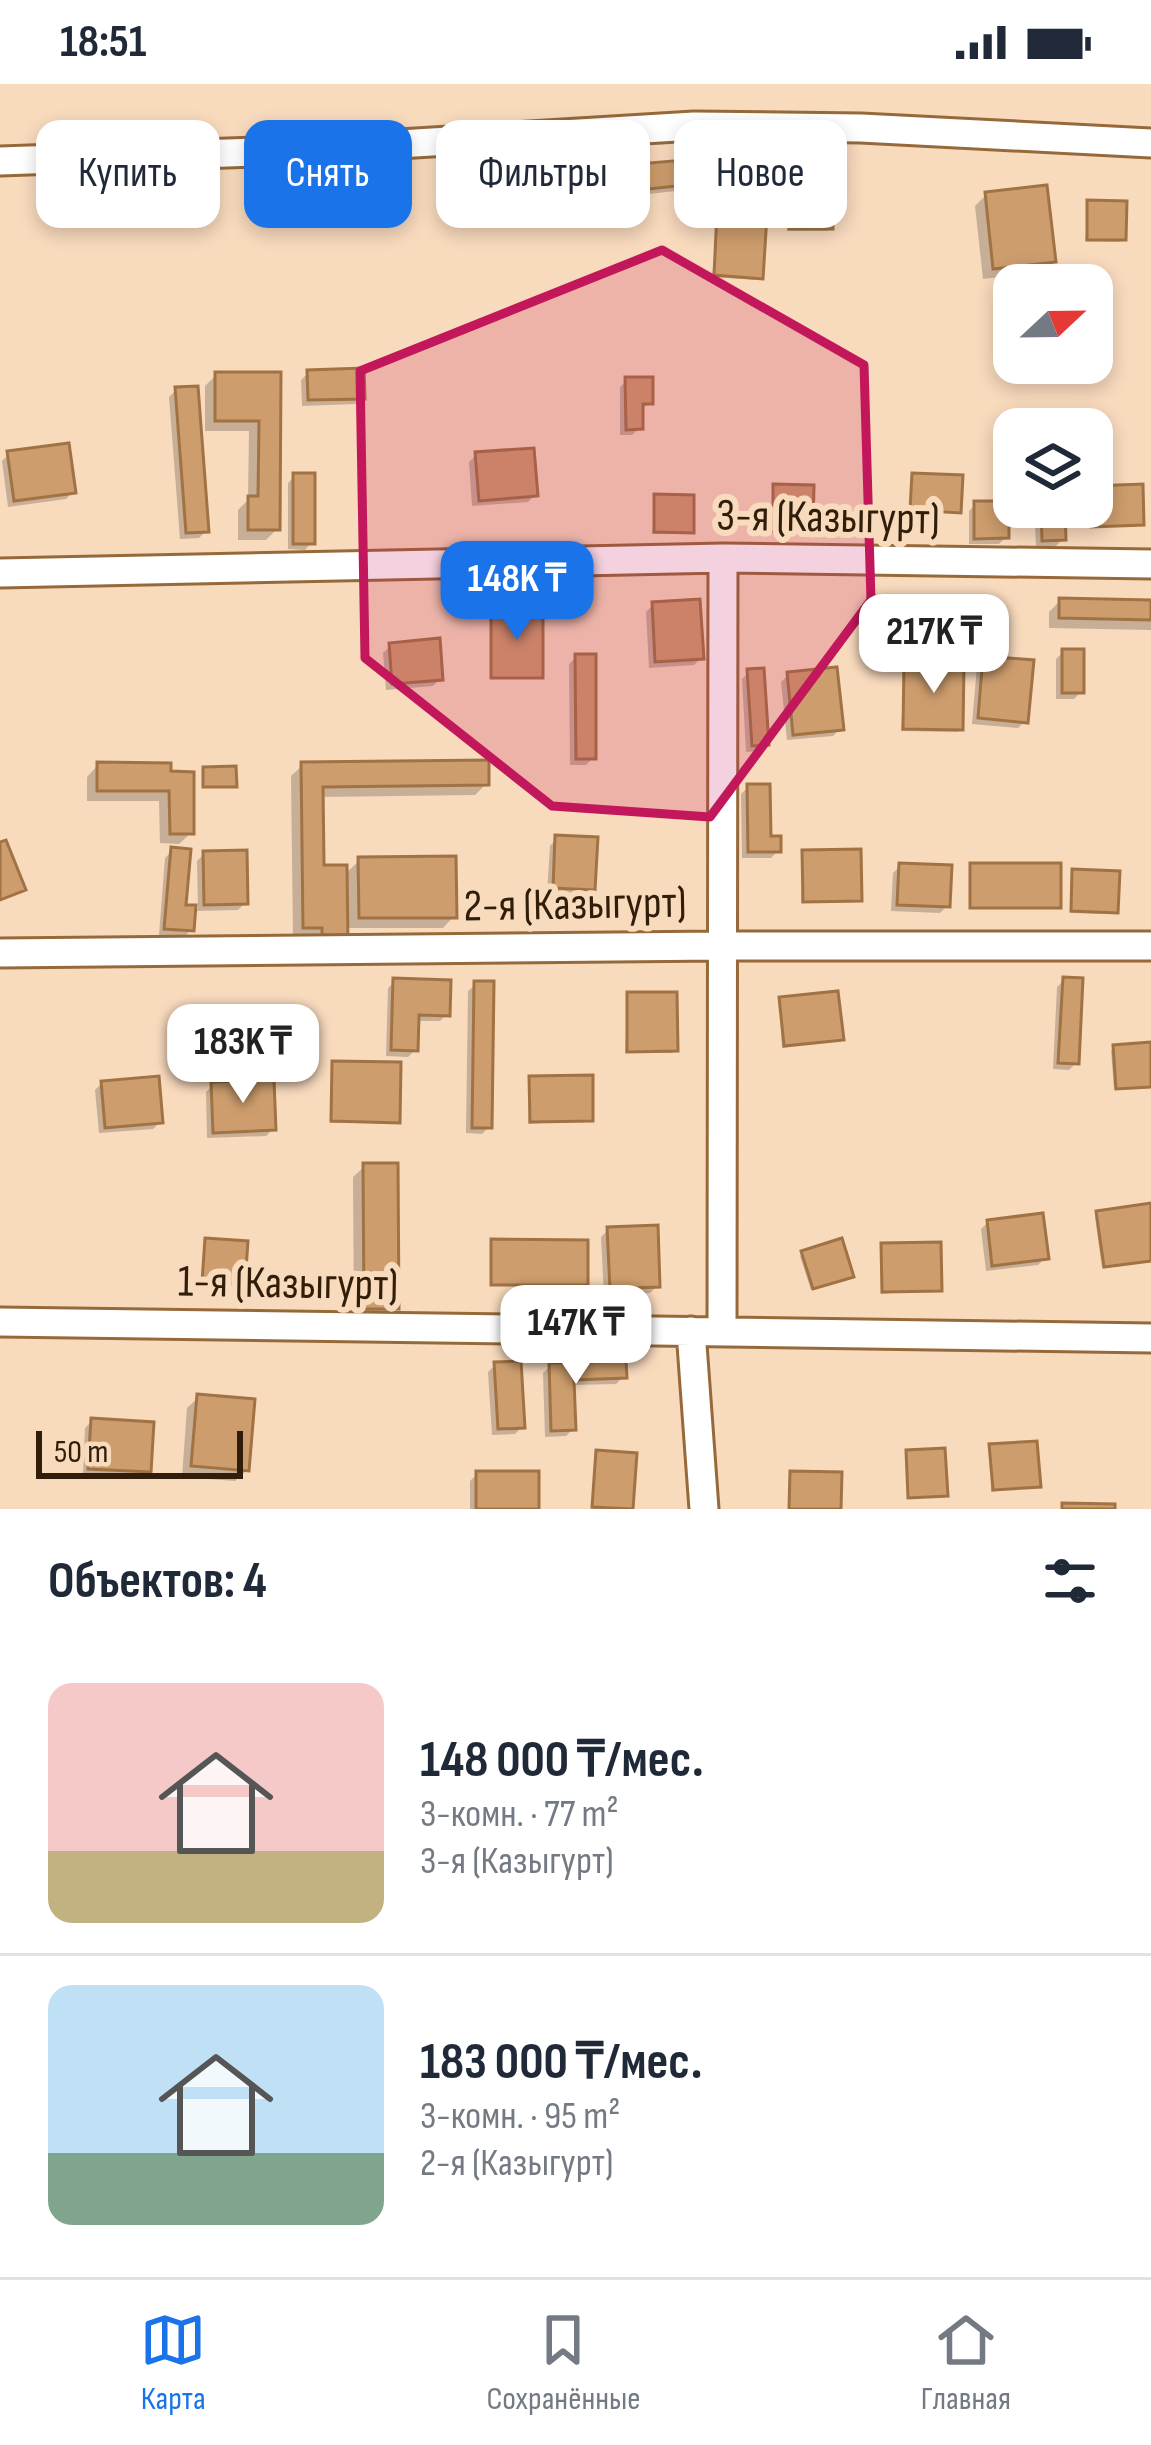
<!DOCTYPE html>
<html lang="ru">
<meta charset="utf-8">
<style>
body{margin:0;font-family:"Sofia Sans Condensed",sans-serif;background:#f6f6f7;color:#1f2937;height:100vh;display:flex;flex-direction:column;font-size:45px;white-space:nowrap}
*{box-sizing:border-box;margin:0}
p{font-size:39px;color:#747a83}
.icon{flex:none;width:66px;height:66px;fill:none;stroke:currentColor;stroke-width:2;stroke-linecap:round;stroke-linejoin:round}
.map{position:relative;height:1425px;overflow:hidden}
.sheet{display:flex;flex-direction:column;background:#fff;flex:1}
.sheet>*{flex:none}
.top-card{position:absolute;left:36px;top:36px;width:1080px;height:108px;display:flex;gap:24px}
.needle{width:78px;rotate:68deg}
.tools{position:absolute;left:993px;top:180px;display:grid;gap:24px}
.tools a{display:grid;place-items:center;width:120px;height:120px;border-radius:24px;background:#fff;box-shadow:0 6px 18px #0003;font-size:60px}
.scale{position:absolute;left:36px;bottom:30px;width:207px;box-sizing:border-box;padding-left:12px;border:6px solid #311e0a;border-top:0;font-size:33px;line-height:42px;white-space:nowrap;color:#311e0a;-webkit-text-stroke:9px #f8dabd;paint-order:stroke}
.price{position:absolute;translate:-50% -102px;padding:0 27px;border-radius:24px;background:#fff;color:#222;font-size:39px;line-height:78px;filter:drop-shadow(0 3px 6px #0008)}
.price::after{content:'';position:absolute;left:50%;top:72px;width:36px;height:27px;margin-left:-18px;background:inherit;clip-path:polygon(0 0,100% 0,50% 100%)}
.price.selected{background:#1a73e8;color:#fff}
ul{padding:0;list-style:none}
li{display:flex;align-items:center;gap:36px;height:300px;padding:0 48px}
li+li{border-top:3px solid #e0e1e3}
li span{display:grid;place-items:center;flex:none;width:336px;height:240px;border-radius:24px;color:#555}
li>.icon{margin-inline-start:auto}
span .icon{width:144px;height:144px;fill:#fffc;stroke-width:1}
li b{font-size:51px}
h2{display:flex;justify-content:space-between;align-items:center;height:144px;padding:0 48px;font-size:51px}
.pill{padding:0 42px;border-radius:24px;background:#fff;box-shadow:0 6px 18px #0003;font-size:42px;line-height:108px}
.pill.selected{background:#1a73e8;color:#fff}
.status{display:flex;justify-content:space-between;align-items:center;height:84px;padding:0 60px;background:#fff;direction:ltr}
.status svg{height:33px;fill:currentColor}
.tab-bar{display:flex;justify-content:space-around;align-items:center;height:168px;border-top:3px solid #e0e1e3;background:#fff;font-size:33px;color:#747a83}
.tab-bar a{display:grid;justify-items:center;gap:6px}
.tab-bar .selected{color:#1a73e8}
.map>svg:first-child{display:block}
.shadow{fill:#0003}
.building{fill:#cd9d6d;stroke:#a17344;stroke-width:3}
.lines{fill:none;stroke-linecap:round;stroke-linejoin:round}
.street-casing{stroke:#96693a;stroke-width:33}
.street{stroke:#fff;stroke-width:27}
.marked{fill:#c2185b;fill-opacity:0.2;stroke:#c2185b;stroke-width:9;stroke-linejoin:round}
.labels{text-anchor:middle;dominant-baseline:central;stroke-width:12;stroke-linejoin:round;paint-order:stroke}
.street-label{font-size:45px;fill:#311e0a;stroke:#f8dabd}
</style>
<div class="status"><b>18:51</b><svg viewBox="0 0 49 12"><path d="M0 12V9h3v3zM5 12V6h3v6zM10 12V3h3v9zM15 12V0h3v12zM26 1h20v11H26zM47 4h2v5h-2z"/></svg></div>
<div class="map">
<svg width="1151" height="1425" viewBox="0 0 1151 1425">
<rect width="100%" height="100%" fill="#f8dabd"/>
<path class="shadow" d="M 626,84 L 683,100 L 676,107 L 621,113 L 619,91 Z
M 790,93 L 830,144 L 827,147 L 787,147 Z
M 986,111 L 1052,177 L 1041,188 L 983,195 L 975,122 Z
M 1089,119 L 1123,155 L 1120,158 L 1085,157 Z
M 719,131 L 760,193 L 758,196 L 712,193 Z
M 308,289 L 362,313 L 355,320 L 302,322 L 301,296 Z
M 216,291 L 278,291 L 277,445 L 266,456 L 238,456 L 238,426 L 248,416 L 249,347 L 205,347 L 205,302 Z
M 627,296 L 650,319 L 640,326 L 640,344 L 632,351 L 620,351 L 620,303 Z
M 176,306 L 206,447 L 199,454 L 180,455 L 169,313 Z
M 9,370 L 73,408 L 66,415 L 8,423 L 2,377 Z
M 476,371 L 535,411 L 528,418 L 472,422 L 469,378 Z
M 295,392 L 312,458 L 305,466 L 288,465 L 288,399 Z
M 913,392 L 959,427 L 909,428 Z
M 774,403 L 810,447 L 808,449 L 771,449 Z
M 656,413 L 691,448 L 688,450 L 652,450 Z
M 976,420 L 1006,453 L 999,460 L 969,460 L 969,427 Z
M 1034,423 L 1062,423 L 1063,455 L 1056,462 L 1036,463 Z
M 1088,423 L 1092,423 L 1141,440 L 1089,444 Z
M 1060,517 L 1151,519 L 1151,546 L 1049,544 L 1049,528 Z
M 653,521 L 701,574 L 694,581 L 649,584 L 646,528 Z
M 493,527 L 540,592 L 537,595 L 490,595 Z
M 390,562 L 440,595 L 433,602 L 386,606 L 383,569 Z
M 1063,568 L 1081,608 L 1074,615 L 1056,615 L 1056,575 Z
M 576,573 L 593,674 L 586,681 L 570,681 L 569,580 Z
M 984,575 L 1025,637 L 1018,644 L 972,640 L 977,582 Z
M 905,580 L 960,645 L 958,648 L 901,647 Z
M 749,588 L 766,660 L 758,667 L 746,668 L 742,595 Z
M 788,591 L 840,645 L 833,652 L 787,656 L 781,598 Z
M 98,681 L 168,690 L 191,749 L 179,760 L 160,759 L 159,717 L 87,717 L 87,693 Z
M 303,681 L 486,700 L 475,711 L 320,713 L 321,784 L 344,791 L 360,776 L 454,832 L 443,844 L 345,844 L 345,860 L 293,854 L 291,692 Z
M 748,703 L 768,755 L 778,767 L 771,774 L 742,774 L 741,710 Z
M 557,754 L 592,805 L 585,812 L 547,810 L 550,762 Z
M 172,767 L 183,823 L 198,825 L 197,777 L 204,770 L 245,819 L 238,826 L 193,827 L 191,846 L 184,853 L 159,851 L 165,774 Z
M 803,769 L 859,816 L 801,819 Z
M 900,782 L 947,822 L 940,829 L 891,827 L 893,789 Z
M 971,782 L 1058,822 L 969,825 Z
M 1073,788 L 1115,828 L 1113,830 L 1070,829 Z
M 1064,896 L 1076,979 L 1069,986 L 1053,985 L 1057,903 Z
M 395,897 L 447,930 L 440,937 L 416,937 L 415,966 L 408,973 L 386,972 L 388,904 Z
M 476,900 L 489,1043 L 482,1050 L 466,1049 L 468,907 Z
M 628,911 L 675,966 L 672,969 L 625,969 Z
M 780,916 L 840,955 L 782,964 Z
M 1151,961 L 1151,1004 L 1114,1006 L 1111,966 Z
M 333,980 L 398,1038 L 330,1039 Z
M 530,995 L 590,1036 L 528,1040 Z
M 102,999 L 160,1038 L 153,1045 L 99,1049 L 95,1006 Z
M 213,1001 L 273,1045 L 266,1052 L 207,1054 L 206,1008 Z
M 365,1082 L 396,1223 L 385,1235 L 354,1235 L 353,1093 Z
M 1151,1122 L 1151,1178 L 1102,1184 L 1095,1133 Z
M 988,1138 L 1045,1174 L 1038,1181 L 986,1187 L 981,1145 Z
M 608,1146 L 657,1202 L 650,1209 L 604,1211 L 601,1153 Z
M 206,1157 L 242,1199 L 239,1202 L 201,1199 Z
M 493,1158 L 585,1200 L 490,1202 Z
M 882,1162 L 939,1205 L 881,1210 Z
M 803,1169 L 848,1195 L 811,1206 L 800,1172 Z
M 495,1281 L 522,1343 L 515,1350 L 492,1351 L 488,1288 Z
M 550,1282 L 623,1293 L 616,1300 L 571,1301 L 573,1345 L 566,1352 L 545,1353 L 543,1289 Z
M 199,1313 L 247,1386 L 235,1397 L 182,1393 L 187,1324 Z
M 92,1337 L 148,1387 L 141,1394 L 83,1391 L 85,1344 Z
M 991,1363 L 1037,1402 L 991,1408 Z
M 907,1369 L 945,1411 L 942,1413 L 907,1415 Z
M 597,1370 L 634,1372 L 630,1425 L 591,1425 Z
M 477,1390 L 536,1425 L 470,1425 L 470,1397 Z"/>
<path class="building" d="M 684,76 L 687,101 L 628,107 L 625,81 Z
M 789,90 L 833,90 L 833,145 L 789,145 Z
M 1047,101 L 1056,178 L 993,185 L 985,108 Z
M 1087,116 L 1127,117 L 1126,156 L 1087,156 Z
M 717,128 L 767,131 L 763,195 L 714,191 Z
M 364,284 L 365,315 L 308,316 L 307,286 Z
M 215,288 L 281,288 L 280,446 L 248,446 L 248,412 L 258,412 L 259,337 L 215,337 Z
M 625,293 L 653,293 L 653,320 L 643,320 L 643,345 L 626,346 Z
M 198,302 L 209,448 L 186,449 L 175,303 Z
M 69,359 L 76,409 L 14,417 L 7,367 Z
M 534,364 L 538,412 L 479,417 L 475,368 Z
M 293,389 L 315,389 L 315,460 L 293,460 Z
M 912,389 L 963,391 L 961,429 L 910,426 Z
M 773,400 L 814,401 L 813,448 L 773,447 Z
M 1143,400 L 1144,441 L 1091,443 L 1092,402 Z
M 654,410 L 694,411 L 694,449 L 654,448 Z
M 974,417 L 1009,417 L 1009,454 L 974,455 Z
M 1041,423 L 1065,423 L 1066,456 L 1042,457 Z
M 1059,514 L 1151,516 L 1151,536 L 1059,534 Z
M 700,515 L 704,575 L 655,578 L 652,518 Z
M 491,524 L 543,525 L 543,594 L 491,594 Z
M 440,554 L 443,596 L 392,600 L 389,559 Z
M 1062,565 L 1084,565 L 1084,609 L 1062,609 Z
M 575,570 L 596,570 L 596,675 L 576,675 Z
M 983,572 L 1034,576 L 1028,639 L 978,634 Z
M 904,577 L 964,578 L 963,646 L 903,645 Z
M 837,583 L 844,646 L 793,651 L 787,588 Z
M 764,584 L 769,661 L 752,662 L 747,585 Z
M 489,676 L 489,701 L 323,703 L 324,781 L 347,781 L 348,861 L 322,861 L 322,844 L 303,844 L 301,678 Z
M 97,678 L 171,679 L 171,687 L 194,688 L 194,750 L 170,750 L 169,707 L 97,707 Z
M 236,682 L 237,703 L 203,703 L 203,683 Z
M 747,700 L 770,700 L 771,752 L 781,752 L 781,768 L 748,768 Z
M 555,751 L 598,753 L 595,806 L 553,804 Z
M 6,756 L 26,806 L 0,816 L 0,758 Z
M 171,763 L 191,765 L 186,821 L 196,821 L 194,847 L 164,845 Z
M 861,765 L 862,817 L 803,818 L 802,766 Z
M 247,766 L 248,820 L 204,821 L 203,767 Z
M 456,772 L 457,834 L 359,834 L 358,773 Z
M 899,779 L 952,781 L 950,823 L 897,821 Z
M 970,779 L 1061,779 L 1061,824 L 970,824 Z
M 1072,785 L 1120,787 L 1118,829 L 1071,827 Z
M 1063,893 L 1083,894 L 1079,980 L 1058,979 Z
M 393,894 L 451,896 L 450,932 L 419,931 L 418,967 L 391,966 Z
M 474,897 L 494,897 L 492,1044 L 472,1044 Z
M 838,907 L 844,956 L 784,962 L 779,913 Z
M 627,908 L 677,908 L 678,967 L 627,968 Z
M 1151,958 L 1151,1003 L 1116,1005 L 1113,961 Z
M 332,977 L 401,978 L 400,1039 L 331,1037 Z
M 593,991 L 593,1037 L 530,1038 L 529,992 Z
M 159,992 L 163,1039 L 105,1044 L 101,997 Z
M 274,996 L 276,1046 L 213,1049 L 211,998 Z
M 363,1079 L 398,1079 L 399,1225 L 364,1225 Z
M 1151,1119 L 1151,1177 L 1104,1183 L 1096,1127 Z
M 1043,1129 L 1049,1175 L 992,1182 L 987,1136 Z
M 658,1141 L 660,1203 L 610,1205 L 607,1143 Z
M 205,1154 L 248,1157 L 245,1200 L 202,1198 Z
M 842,1154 L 854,1193 L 813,1205 L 801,1167 Z
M 491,1155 L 588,1156 L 588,1201 L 491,1201 Z
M 941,1158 L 942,1207 L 882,1208 L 881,1159 Z
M 521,1277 L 525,1344 L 498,1345 L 494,1278 Z
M 626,1277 L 627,1294 L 574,1296 L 576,1346 L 551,1347 L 549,1279 Z
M 197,1310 L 255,1315 L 249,1387 L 191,1382 Z
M 91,1334 L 154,1338 L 151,1388 L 88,1385 Z
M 1037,1357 L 1041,1403 L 993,1406 L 989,1360 Z
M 945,1364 L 948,1412 L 908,1414 L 906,1366 Z
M 596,1366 L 637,1369 L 633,1425 L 592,1423 Z
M 476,1387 L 539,1387 L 539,1425 L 476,1425 Z
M 790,1387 L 842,1388 L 841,1425 L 789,1425 Z
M 1062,1419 L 1115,1420 L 1115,1425 L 1062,1425 Z"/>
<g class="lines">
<g class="street-casing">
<path id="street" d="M 0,77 L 284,67 L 694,42 L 861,44 L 1151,59
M 0,489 L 723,474 L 1151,480
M 0,869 L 720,862 L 1151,862
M 0,1238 L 1151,1254
M 691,1247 L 704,1425
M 722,1248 L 723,474"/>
</g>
<use href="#street" class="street"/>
</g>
<path class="marked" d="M 662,166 L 864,281 L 871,516 L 710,733 L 552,722 L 365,574 L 360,287 Z"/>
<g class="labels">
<g class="street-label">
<text transform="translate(828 434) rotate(1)">3-я (Казыгурт)</text>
<text transform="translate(575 821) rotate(-1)">2-я (Казыгурт)</text>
<text transform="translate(288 1200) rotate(1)">1-я (Казыгурт)</text>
</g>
</g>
</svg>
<div class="tools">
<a><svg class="needle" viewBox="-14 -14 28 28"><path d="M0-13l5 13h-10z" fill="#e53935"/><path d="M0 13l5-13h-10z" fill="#747a83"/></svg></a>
<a><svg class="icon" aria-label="layers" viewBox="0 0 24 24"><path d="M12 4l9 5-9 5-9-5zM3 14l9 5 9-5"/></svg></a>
</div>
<div class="scale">50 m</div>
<b class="price selected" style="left:517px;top:559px">148K ₸</b>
<b class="price" style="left:934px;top:612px">217K ₸</b>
<b class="price" style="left:243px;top:1022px">183K ₸</b>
<b class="price" style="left:576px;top:1303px">147K ₸</b>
<div class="top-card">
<a class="pill">Купить</a>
<a class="pill selected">Снять</a>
<a class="pill">Фильтры</a>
<a class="pill">Новое</a>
</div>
</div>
<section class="sheet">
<h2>Объектов: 4<svg class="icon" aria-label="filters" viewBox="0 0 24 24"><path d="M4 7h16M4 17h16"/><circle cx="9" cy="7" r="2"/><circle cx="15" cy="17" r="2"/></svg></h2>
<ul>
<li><span style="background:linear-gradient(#f6c9c9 70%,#c2b280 0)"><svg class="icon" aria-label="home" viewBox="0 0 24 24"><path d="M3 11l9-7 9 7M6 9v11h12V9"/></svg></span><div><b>148 000 ₸/мес.</b><p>3-комн. · 77 m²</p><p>3-я (Казыгурт)</p></div></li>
<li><span style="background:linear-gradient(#bfe0f5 70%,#7fa58c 0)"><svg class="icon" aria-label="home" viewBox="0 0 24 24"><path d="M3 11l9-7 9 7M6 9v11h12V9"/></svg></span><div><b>183 000 ₸/мес.</b><p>3-комн. · 95 m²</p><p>2-я (Казыгурт)</p></div></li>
</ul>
</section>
<nav class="tab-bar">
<a class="selected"><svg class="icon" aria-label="map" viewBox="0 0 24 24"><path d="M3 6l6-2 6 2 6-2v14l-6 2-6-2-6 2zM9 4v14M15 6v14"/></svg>Карта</a>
<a><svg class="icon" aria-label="saved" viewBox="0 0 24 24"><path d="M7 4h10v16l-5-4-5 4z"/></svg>Сохранённые</a>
<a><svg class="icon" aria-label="home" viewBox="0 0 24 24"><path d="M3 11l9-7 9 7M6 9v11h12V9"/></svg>Главная</a>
</nav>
